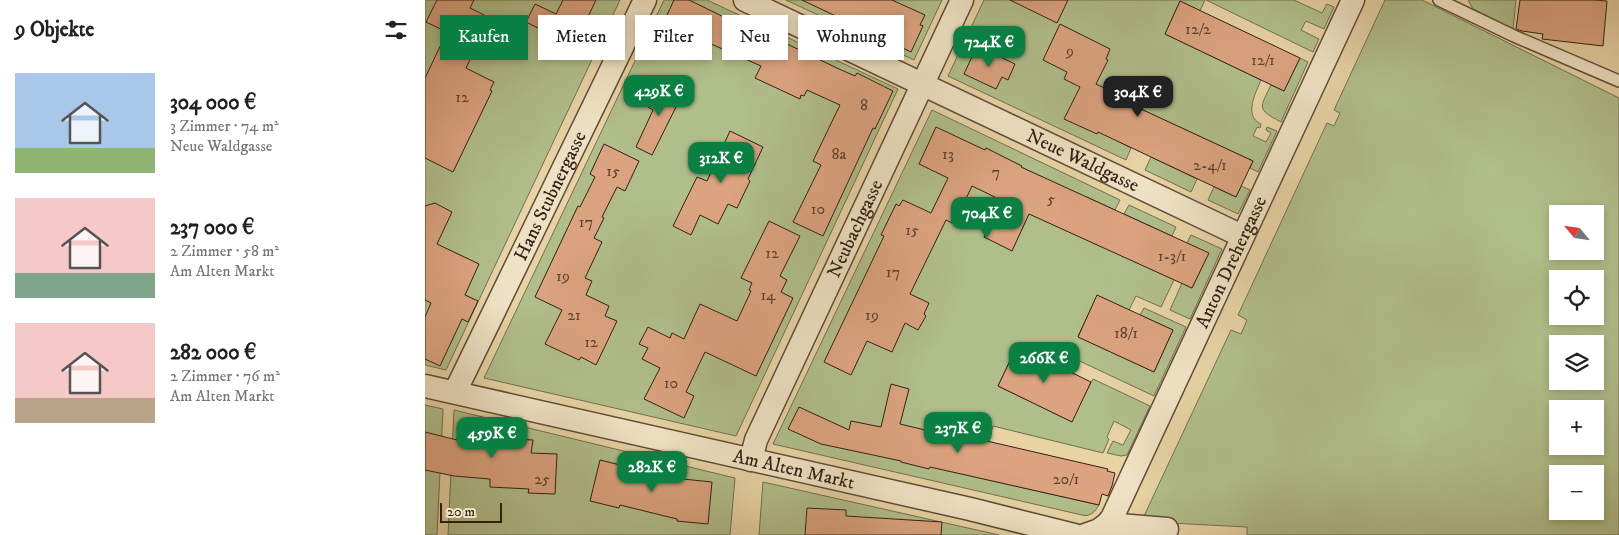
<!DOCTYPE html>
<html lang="de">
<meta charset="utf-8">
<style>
body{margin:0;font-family:"IM FELL DW Pica",serif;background:#f2f2f2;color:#202124;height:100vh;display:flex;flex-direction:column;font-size:19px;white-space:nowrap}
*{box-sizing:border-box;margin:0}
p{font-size:16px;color:#757577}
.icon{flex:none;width:28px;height:28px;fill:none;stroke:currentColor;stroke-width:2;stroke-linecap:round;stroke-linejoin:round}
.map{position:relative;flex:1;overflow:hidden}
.panel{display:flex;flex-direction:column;background:#fff;width:425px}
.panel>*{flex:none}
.top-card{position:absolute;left:15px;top:15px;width:475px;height:45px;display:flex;gap:10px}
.needle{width:32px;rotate:299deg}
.controls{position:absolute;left:1124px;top:205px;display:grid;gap:10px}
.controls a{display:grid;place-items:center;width:55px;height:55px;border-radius:0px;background:#fff;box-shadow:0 2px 8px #0003;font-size:25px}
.scale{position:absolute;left:15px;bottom:12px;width:62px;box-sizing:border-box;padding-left:5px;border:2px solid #332016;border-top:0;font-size:14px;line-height:18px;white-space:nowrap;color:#332016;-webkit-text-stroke:4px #efe2c4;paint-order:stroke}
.price{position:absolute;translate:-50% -42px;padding:0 11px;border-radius:10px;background:#0b8043;color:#fff;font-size:16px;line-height:32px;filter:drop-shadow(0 1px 2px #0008)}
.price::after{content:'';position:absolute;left:50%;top:30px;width:15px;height:11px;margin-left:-8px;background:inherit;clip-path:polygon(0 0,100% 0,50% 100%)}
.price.selected{background:#222;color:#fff}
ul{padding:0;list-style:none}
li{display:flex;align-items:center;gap:15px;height:125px;padding:0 15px}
li span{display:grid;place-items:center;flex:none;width:140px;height:100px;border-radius:0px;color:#555}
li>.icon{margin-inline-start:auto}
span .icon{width:60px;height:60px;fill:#fffc;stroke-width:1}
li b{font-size:21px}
h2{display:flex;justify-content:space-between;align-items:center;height:60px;padding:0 15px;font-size:21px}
.chip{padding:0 18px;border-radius:0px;background:#fff;box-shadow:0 2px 8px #0003;font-size:18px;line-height:45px}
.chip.selected{background:#0b8043;color:#fff}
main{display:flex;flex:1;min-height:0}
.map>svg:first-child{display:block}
.green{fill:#b0be8a;stroke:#726f50;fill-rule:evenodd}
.building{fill:#dba37f;stroke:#332016}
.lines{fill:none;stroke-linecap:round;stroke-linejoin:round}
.lane-casing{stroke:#604d3a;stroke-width:14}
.street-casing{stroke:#604d3a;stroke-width:25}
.lane{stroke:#efe2c4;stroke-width:11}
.street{stroke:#efe2c4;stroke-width:22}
.labels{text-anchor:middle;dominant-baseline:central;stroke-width:4;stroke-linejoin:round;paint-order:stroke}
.number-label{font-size:16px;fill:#5d4130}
.street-label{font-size:19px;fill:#332016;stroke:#efe2c4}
</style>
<main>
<section class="panel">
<h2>9 Objekte<svg class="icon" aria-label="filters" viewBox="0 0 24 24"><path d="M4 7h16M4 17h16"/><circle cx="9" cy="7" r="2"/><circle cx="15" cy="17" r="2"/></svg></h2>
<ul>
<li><span style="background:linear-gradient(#a9c7e8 75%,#8fb573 0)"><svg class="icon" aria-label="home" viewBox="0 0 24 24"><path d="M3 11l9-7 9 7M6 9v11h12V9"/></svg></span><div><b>304 000 €</b><p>3 Zimmer · 74 m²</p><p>Neue Waldgasse</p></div></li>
<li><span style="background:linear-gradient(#f6c9c9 75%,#7fa58c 0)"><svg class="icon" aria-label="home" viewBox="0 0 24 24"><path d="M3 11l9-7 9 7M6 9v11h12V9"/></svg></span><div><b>237 000 €</b><p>2 Zimmer · 58 m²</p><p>Am Alten Markt</p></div></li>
<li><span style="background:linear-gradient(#f6c9c9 75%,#b9a48a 0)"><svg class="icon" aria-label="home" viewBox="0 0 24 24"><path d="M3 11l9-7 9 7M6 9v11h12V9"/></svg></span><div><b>282 000 €</b><p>2 Zimmer · 76 m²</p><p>Am Alten Markt</p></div></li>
</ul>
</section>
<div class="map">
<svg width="1194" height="535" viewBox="0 0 1194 535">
<rect width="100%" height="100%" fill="#e7d3a4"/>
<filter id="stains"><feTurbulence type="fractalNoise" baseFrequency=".004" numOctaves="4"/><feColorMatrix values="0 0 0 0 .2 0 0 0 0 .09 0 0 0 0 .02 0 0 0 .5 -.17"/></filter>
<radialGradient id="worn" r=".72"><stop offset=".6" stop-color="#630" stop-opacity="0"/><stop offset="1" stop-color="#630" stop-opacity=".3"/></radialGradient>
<path class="green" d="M 0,0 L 195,0 L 21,370 L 0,365 Z
M 239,0 L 282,0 L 473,89 L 311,436 L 59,378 Z
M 361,0 L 517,0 L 489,60 Z
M 559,0 L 780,0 L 775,11 L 755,1 L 740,34 L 836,80 C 831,92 818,116 836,124 L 835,128 L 832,127 L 828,136 L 841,142 L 846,133 L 841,130 L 842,127 L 852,131 L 833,172 L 825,168 L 828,161 L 705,104 L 689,139 L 706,148 L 701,160 L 523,76 Z
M 781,0 L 869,0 L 897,13 L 902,4 L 909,7 L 899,29 L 881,21 L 876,30 L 894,39 L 888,52 Z
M 960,0 L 997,0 L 1194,98 L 1194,535 L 822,535 L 822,527 L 726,522 L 719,516 L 806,330 L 816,334 L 822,320 L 813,315 L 902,123 L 909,126 L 915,113 L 909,110 ZM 1132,214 L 1170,214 L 1170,251 L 1132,251 ZM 1132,279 L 1170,279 L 1170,316 L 1132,316 ZM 1132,344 L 1170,344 L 1170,381 L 1132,381 ZM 1132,409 L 1170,409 L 1170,446 L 1132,446 ZM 1132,474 L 1170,474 L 1170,511 L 1132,511 Z
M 1043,0 L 1091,0 L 1088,29 L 1048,9 Z
M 875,58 L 883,62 L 856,122 C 831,109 835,108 846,85 L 859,91 Z
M 507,110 L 695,200 L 690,210 L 662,197 L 749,280 L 736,307 L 711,296 L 704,310 L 672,296 L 653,336 L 729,372 L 748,330 L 715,315 L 719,308 L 761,327 L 729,396 L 629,349 L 623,362 L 592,346 L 573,386 L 646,421 L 668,379 L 725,406 L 702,455 L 696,456 L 682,453 L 688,441 L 698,445 L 706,430 L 689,421 L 682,437 L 684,439 L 678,453 L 568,426 L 564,441 L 542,437 L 534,473 L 674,505 C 670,512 665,517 657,515 L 348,444 Z
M 726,157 L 772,179 L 766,192 L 720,170 Z
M 816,186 L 825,190 L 813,214 L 783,200 L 789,187 L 811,197 Z
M 704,205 L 751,227 L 747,236 L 699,214 Z
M 766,235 L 797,249 L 765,319 L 745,310 L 757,283 L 767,288 L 783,254 L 762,243 Z
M 0,405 L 18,409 L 12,535 L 0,535 Z
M 29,410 L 310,478 L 305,535 L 23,535 Z
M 338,482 L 574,535 L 334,535 Z"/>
<path class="building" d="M 12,0 L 49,0 L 45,8 L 65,18 L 41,68 L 69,82 L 65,90 L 67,91 L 28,172 L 0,158 L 0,78 L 22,32 L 1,22 Z
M 138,0 L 171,0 L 149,46 L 101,22 L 110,4 L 131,14 Z
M 249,0 L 264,0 L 340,37 L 342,31 L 359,40 L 358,42 L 414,69 L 430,76 L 432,73 L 468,91 L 450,129 L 448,128 L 398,236 L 368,222 L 396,165 L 388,161 L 415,105 L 382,90 L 379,96 L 376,95 L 375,99 L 330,78 L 336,66 L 277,40 L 275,45 L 236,28 Z
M 377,0 L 467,0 L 500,15 L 495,25 L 498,26 L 486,52 Z
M 585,0 L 643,0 L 632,23 Z
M 1095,0 L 1169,0 L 1182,1 L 1178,46 L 1117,39 L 1118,34 L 1097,31 L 1091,29 Z
M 755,1 L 875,58 L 859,91 L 740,34 Z
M 635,24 L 685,49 L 681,59 L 683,60 L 671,84 L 692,94 L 690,97 L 828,161 L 811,197 L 673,132 L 672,134 L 639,119 L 655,87 L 639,79 L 642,72 L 618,60 Z
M 552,46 L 590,64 L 583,80 L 577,77 L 571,89 L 539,74 Z
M 235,82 L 258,93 L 227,155 L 211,147 L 228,110 L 223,107 Z
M 511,127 L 560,150 L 561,148 L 597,166 L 596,167 L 784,253 L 767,288 L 604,214 L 587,251 L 559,237 L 576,200 L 547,186 L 529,224 L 521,220 L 485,294 L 504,303 L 499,314 L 501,316 L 493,330 L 480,323 L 467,352 L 442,341 L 426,375 L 399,362 L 459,236 L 456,235 L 471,204 L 474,206 L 478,200 L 506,213 L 523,178 L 494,164 Z
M 305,131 L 338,147 L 323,179 L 325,181 L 312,208 L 303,204 L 293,224 L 275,215 L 266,235 L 248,226 L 272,177 L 282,181 Z
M 179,144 L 214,161 L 200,191 L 192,187 L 177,217 L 179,218 L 169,238 L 177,242 L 160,278 L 167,281 L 161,295 L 184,306 L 180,316 L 192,321 L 171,365 L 156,357 L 154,360 L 120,344 L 137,310 L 110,297 L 153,206 L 155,207 L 170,177 L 165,174 Z
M 10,203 L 27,212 L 12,244 L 54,264 L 40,295 L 53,301 L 43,322 L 37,319 L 15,366 L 0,359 L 0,317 L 6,303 L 0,300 L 0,206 Z
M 344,221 L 375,236 L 355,276 L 362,280 L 356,292 L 368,298 L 331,376 L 280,352 L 261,392 L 269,396 L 259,418 L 219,399 L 235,368 L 217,359 L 223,348 L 214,344 L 223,327 L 245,338 L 247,333 L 259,339 L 275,304 L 312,321 L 326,291 L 324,290 L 327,283 L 316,278 Z
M 672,295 L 748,330 L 729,372 L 653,337 Z
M 592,346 L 666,382 L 647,422 L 573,386 Z
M 466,384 L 484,389 L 475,424 L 525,436 L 527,433 L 683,469 L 682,471 L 690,473 L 687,486 L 683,496 L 677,494 L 674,505 L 505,467 L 504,469 L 476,462 L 476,461 L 396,444 L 363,429 L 374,407 L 424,430 L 426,421 L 456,427 Z
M 49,418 L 70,420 L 69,427 L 90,429 L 89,439 L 108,440 L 106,453 L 132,454 L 130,494 L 103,493 L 104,489 L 65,487 L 65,479 L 29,476 L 0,470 L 0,432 L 32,440 L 33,434 L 48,435 Z
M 175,460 L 248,478 L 287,482 L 283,524 L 252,521 L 252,519 L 195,505 L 194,508 L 165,501 Z
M 382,508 L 421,510 L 421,516 L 517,522 L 516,535 L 380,535 Z"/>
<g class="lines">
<g class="lane-casing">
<path id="lane" d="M 1014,0 L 1089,36 L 1194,81"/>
</g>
<g class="street-casing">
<g id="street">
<path id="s1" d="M 320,0 L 817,236"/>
<path id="s2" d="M 0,386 L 545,509 L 649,535"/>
<path id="s3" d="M 30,392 L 220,0"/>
<path id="s4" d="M 326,460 L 331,440 L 537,0"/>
<path id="s5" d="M 682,524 L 687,518 L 928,0"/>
<path d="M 660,535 L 674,530 L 682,524 L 742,529"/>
</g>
</g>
<use href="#lane" class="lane"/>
<use href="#street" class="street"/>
</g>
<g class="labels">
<g class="number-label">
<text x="773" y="29">12/2</text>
<text x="645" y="51">9</text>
<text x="838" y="60">12/1</text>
<text x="37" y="97">12</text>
<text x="439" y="105">8</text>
<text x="414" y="154">8a</text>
<text x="523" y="154">13</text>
<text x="785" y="165">2-4/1</text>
<text x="188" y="171">15</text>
<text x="571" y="172">7</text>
<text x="626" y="199">5</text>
<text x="393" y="209">10</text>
<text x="161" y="222">17</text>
<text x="487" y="230">15</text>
<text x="347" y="253">12</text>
<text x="747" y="256">1-3/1</text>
<text x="468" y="272">17</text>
<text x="138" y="276">19</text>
<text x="343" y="295">14</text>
<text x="149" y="315">21</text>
<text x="447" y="315">19</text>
<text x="701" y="333">18/1</text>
<text x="166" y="342">12</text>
<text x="246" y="383">10</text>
<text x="117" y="479">25</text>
<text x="641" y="479">20/1</text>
</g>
<g class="street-label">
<text stroke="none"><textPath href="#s1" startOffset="374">Neue Waldgasse</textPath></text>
<text stroke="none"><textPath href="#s3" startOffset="218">Hans Stubnergasse</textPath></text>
<text stroke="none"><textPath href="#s4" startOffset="254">Neubachgasse</textPath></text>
<text stroke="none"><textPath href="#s5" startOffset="290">Anton Drehergasse</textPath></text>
<text stroke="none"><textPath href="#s2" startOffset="378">Am Alten Markt</textPath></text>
</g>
</g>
<rect width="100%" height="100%" filter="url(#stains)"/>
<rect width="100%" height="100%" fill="url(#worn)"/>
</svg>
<div class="controls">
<a><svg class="needle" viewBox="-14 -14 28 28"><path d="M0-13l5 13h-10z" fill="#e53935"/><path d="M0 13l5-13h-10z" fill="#757577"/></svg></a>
<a><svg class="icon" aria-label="locate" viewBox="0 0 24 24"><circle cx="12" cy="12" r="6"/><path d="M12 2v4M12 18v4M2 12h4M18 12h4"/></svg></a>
<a><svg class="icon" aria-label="layers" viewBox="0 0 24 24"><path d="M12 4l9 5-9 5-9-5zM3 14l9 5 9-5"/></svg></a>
<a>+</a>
<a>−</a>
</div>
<div class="scale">20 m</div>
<b class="price" style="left:564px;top:68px">724K €</b>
<b class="price" style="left:234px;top:117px">429K €</b>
<b class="price selected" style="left:713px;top:118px">304K €</b>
<b class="price" style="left:296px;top:184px">312K €</b>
<b class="price" style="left:562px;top:239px">704K €</b>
<b class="price" style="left:619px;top:384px">266K €</b>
<b class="price" style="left:533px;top:454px">237K €</b>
<b class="price" style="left:67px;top:459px">459K €</b>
<b class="price" style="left:227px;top:493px">282K €</b>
<div class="top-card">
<a class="chip selected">Kaufen</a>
<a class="chip">Mieten</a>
<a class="chip">Filter</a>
<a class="chip">Neu</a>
<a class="chip">Wohnung</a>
</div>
</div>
</main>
